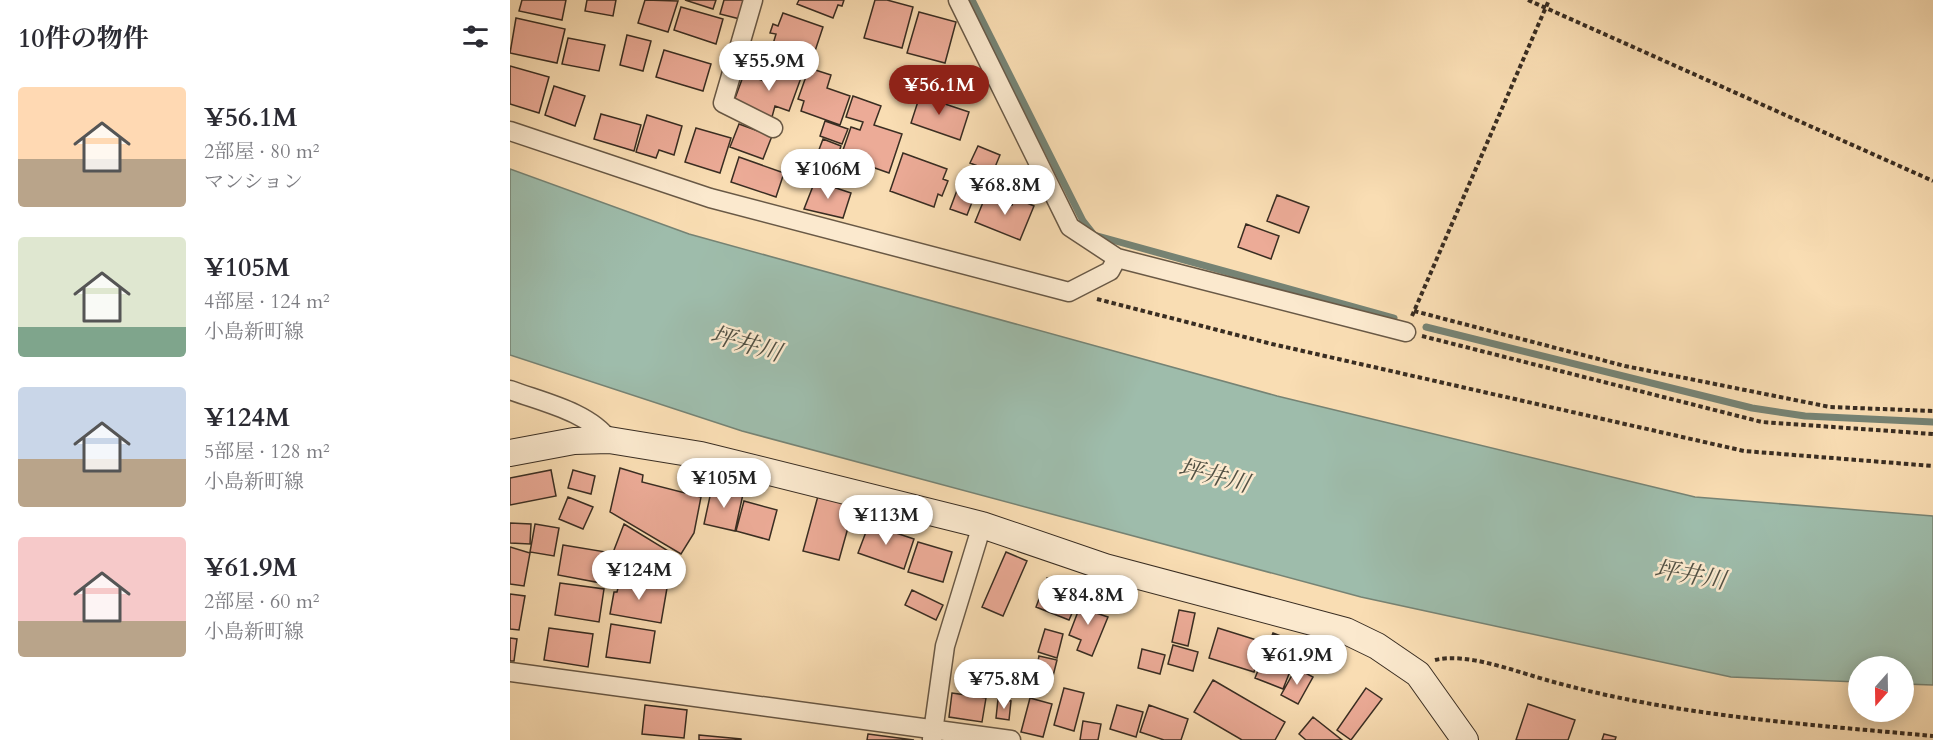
<!DOCTYPE html>
<html lang="ja">
<meta charset="utf-8">
<style>
body{margin:0;font-family:Cardo,"Noto Serif JP",serif;background:#f2f2f3;color:#2b2b33;height:100vh;display:flex;flex-direction:column;font-size:22px;white-space:nowrap}
*{box-sizing:border-box;margin:0}
p{font-size:20px;color:#7c7c81}
.icon{flex:none;width:33px;height:33px;fill:none;stroke:currentColor;stroke-width:2;stroke-linecap:round;stroke-linejoin:round}
.map{position:relative;flex:1;overflow:hidden}
.details{display:flex;flex-direction:column;background:#fff;width:510px}
.details>*{flex:none}
.needle{width:39px;rotate:200deg}
.controls{position:absolute;left:1338px;top:656px;display:grid;gap:12px}
.controls a{display:grid;place-items:center;width:66px;height:66px;border-radius:50%;background:#fff;box-shadow:0 3px 15px #0003;font-size:30px}
.price{position:absolute;translate:-50% -51px;padding:0 14px;border-radius:21px;background:#fff;color:#222;font-size:20px;line-height:39px;filter:drop-shadow(0 2px 3px #0008)}
.price::after{content:'';position:absolute;left:50%;top:36px;width:18px;height:14px;margin-left:-9px;background:inherit;clip-path:polygon(0 0,100% 0,50% 100%)}
.price.active{background:#8f2418;color:#fff}
ul{padding:0;list-style:none}
li{display:flex;align-items:center;gap:18px;height:150px;padding:0 18px}
li span{display:grid;place-items:center;flex:none;width:168px;height:120px;border-radius:6px;color:#555}
li>.icon{margin-inline-start:auto}
span .icon{width:72px;height:72px;fill:#fffc;stroke-width:1}
li b{font-size:26px}
h2{display:flex;justify-content:space-between;align-items:center;height:72px;padding:0 18px;font-size:26px}
main{display:flex;flex:1;min-height:0}
.map>svg:first-child{display:block}
.water{fill:#9ebcab;stroke:#768374;stroke-width:1.5}
.lines{fill:none;stroke-linecap:round;stroke-linejoin:round}
.stream{stroke:#768374;stroke-width:7}
.building{fill:#ecab97;stroke:#392d22;stroke-width:1.5}
.street-casing{stroke:#695946;stroke-width:21}
.secondary-casing{stroke:#392d22;stroke-width:28}
.path{stroke:#392d22;stroke-width:4;stroke-dasharray:4.5 3;stroke-linecap:butt}
.street{stroke:#fbe9ce;stroke-width:18}
.secondary{stroke:#fbe9ce;stroke-width:26}
.labels{text-anchor:middle;dominant-baseline:central;stroke-width:5;stroke-linejoin:round;paint-order:stroke}
.water-label{font-size:24px;font-style:italic;fill:#525144;stroke:#fbe9ce}
</style>
<main>
<section class="details">
<h2>10件の物件<svg class="icon" aria-label="filters" viewBox="0 0 24 24"><path d="M4 7h16M4 17h16"/><circle cx="9" cy="7" r="2"/><circle cx="15" cy="17" r="2"/></svg></h2>
<ul>
<li><span style="background:linear-gradient(#ffd9b3 60%,#b9a48a 0)"><svg class="icon" aria-label="home" viewBox="0 0 24 24"><path d="M3 11l9-7 9 7M6 9v11h12V9"/></svg></span><div><b>¥56.1M</b><p>2部屋 · 80 m²</p><p>マンション</p></div></li>
<li><span style="background:linear-gradient(#dfe7d0 75%,#7fa58c 0)"><svg class="icon" aria-label="home" viewBox="0 0 24 24"><path d="M3 11l9-7 9 7M6 9v11h12V9"/></svg></span><div><b>¥105M</b><p>4部屋 · 124 m²</p><p>小島新町線</p></div></li>
<li><span style="background:linear-gradient(#c9d6e8 60%,#b9a48a 0)"><svg class="icon" aria-label="home" viewBox="0 0 24 24"><path d="M3 11l9-7 9 7M6 9v11h12V9"/></svg></span><div><b>¥124M</b><p>5部屋 · 128 m²</p><p>小島新町線</p></div></li>
<li><span style="background:linear-gradient(#f6c9c9 70%,#b9a48a 0)"><svg class="icon" aria-label="home" viewBox="0 0 24 24"><path d="M3 11l9-7 9 7M6 9v11h12V9"/></svg></span><div><b>¥61.9M</b><p>2部屋 · 60 m²</p><p>小島新町線</p></div></li>
</ul>
</section>
<div class="map">
<svg width="1423" height="740" viewBox="0 0 1423 740">
<rect width="100%" height="100%" fill="#f9ddb3"/>
<filter id="stains"><feTurbulence type="fractalNoise" baseFrequency=".00333" numOctaves="4"/><feColorMatrix values="0 0 0 0 .2 0 0 0 0 .09 0 0 0 0 .02 0 0 0 .5 -.17"/></filter>
<radialGradient id="worn" r=".72"><stop offset=".6" stop-color="#630" stop-opacity="0"/><stop offset="1" stop-color="#630" stop-opacity=".3"/></radialGradient>
<path class="water" d="M 0,169 L 179,234 L 767,396 L 1185,497 L 1423,516 L 1423,685 L 1394,684 L 1394,666 L 1348,666 L 1348,682 L 1221,677 L 851,597 L 232,431 L 0,355 Z"/>
<g class="lines">
<path class="stream" d="M 462,0 L 573,221 L 584,235 L 884,318
M 916,327 L 1242,408 L 1295,416 L 1423,422"/>
</g>
<path class="building" d="M 12,0 L 56,0 L 52,20 L 9,11 Z
M 77,0 L 106,0 L 103,16 L 75,11 Z
M 135,0 L 168,1 L 158,32 L 128,23 Z
M 175,0 L 206,0 L 203,9 Z
M 214,0 L 235,0 L 230,19 L 210,14 Z
M 289,0 L 334,0 L 332,6 L 328,5 L 323,18 L 287,4 Z
M 365,0 L 377,0 L 403,7 L 392,48 L 354,38 Z
M 171,7 L 213,19 L 206,44 L 164,30 Z
M 409,12 L 446,22 L 435,63 L 397,53 Z
M 273,13 L 313,27 L 303,57 L 263,44 L 266,34 L 260,33 L 263,24 L 268,26 Z
M 6,18 L 55,29 L 47,63 L 0,53 Z
M 117,35 L 141,41 L 133,71 L 110,65 Z
M 58,38 L 95,45 L 89,71 L 52,64 Z
M 154,50 L 201,64 L 193,91 L 146,77 Z
M 0,66 L 39,77 L 29,113 L 0,104 Z
M 266,66 L 292,75 L 279,111 L 265,106 L 262,117 L 224,101 L 234,74 L 260,83 Z
M 299,68 L 321,75 L 317,88 L 340,96 L 330,125 L 291,111 L 294,101 L 288,99 Z
M 44,86 L 75,96 L 65,126 L 35,115 Z
M 412,89 L 434,97 L 432,103 L 459,112 L 450,140 L 401,123 Z
M 343,96 L 371,106 L 364,125 L 392,134 L 379,173 L 345,161 L 348,154 L 333,150 L 341,127 L 350,130 L 353,122 L 336,117 Z
M 91,114 L 131,125 L 124,151 L 84,139 Z
M 137,115 L 172,126 L 164,155 L 149,150 L 146,158 L 126,152 Z
M 315,121 L 338,129 L 332,144 L 310,136 Z
M 229,124 L 262,136 L 253,159 L 220,147 Z
M 186,128 L 221,138 L 210,173 L 175,162 Z
M 313,139 L 331,146 L 326,161 L 307,155 Z
M 468,146 L 490,155 L 483,172 L 460,163 Z
M 393,153 L 437,169 L 433,179 L 438,181 L 432,196 L 428,194 L 424,207 L 380,191 Z
M 229,157 L 274,173 L 266,197 L 221,182 Z
M 305,181 L 341,193 L 333,218 L 294,209 Z
M 449,185 L 466,192 L 457,215 L 440,209 Z
M 476,195 L 502,205 L 505,198 L 524,206 L 510,240 L 465,222 Z
M 767,195 L 799,207 L 789,233 L 757,221 Z
M 736,224 L 769,236 L 761,259 L 728,247 Z
M 110,468 L 133,475 L 132,482 L 191,497 L 184,533 L 171,554 L 100,512 Z
M 41,470 L 46,496 L 0,505 L 0,478 Z
M 63,470 L 85,476 L 81,494 L 58,488 Z
M 202,487 L 233,494 L 225,531 L 194,524 Z
M 308,496 L 344,506 L 329,560 L 293,551 Z
M 58,497 L 83,507 L 73,529 L 49,519 Z
M 234,501 L 267,510 L 259,540 L 226,531 Z
M 0,523 L 21,524 L 20,544 L 0,543 Z
M 25,524 L 49,528 L 44,556 L 20,552 Z
M 114,524 L 160,552 L 156,572 L 99,563 Z
M 359,524 L 404,539 L 394,569 L 348,553 Z
M 408,542 L 442,552 L 433,582 L 398,572 Z
M 53,545 L 96,552 L 91,583 L 48,575 Z
M 0,547 L 20,553 L 14,586 L 0,584 Z
M 496,552 L 517,561 L 493,616 L 472,607 Z
M 537,578 L 553,585 L 549,595 L 567,602 L 559,620 L 526,607 Z
M 110,580 L 157,588 L 151,623 L 100,614 L 104,592 L 107,592 Z
M 50,583 L 94,589 L 89,622 L 45,615 Z
M 402,590 L 433,605 L 426,620 L 395,605 Z
M 0,594 L 15,596 L 9,630 L 0,629 Z
M 574,596 L 590,602 L 586,613 L 598,617 L 582,656 L 567,650 L 571,640 L 559,635 Z
M 669,610 L 685,613 L 678,646 L 662,642 Z
M 101,624 L 145,631 L 140,663 L 96,657 Z
M 39,628 L 83,634 L 78,667 L 34,660 Z
M 708,628 L 753,642 L 744,672 L 699,658 Z
M 535,629 L 553,634 L 547,658 L 528,652 Z
M 763,633 L 791,644 L 773,689 L 745,678 Z
M 0,638 L 7,639 L 4,661 L 0,661 Z
M 663,645 L 688,652 L 683,671 L 658,664 Z
M 632,649 L 655,655 L 650,674 L 628,668 Z
M 529,656 L 547,660 L 542,680 L 525,676 Z
M 786,668 L 803,677 L 788,704 L 771,695 Z
M 703,680 L 775,722 L 765,740 L 732,740 L 684,712 Z
M 554,688 L 574,693 L 564,731 L 544,725 Z
M 856,688 L 872,699 L 841,740 L 827,730 Z
M 442,693 L 476,698 L 472,722 L 439,717 Z
M 520,698 L 542,704 L 533,737 L 511,732 Z
M 488,699 L 501,701 L 499,720 L 486,718 Z
M 1018,704 L 1065,720 L 1058,740 L 1006,740 Z
M 135,705 L 177,710 L 174,738 L 132,734 Z
M 607,705 L 633,712 L 626,737 L 600,729 Z
M 639,705 L 678,719 L 671,740 L 654,740 L 630,732 Z
M 803,717 L 832,740 L 796,740 L 789,734 Z
M 573,721 L 591,724 L 588,740 L 570,740 Z
M 358,734 L 404,740 L 357,740 Z
M 1094,734 L 1106,737 L 1105,740 L 1092,740 Z
M 189,735 L 231,739 L 231,740 L 189,740 Z"/>
<g class="lines">
<g class="street-casing">
<path id="street" d="M 243,0 L 213,103 L 263,128
M 448,0 L 560,227 L 607,258 L 896,332
M 0,131 L 200,198 L 559,292 L 600,271 L 607,258
M 0,390 C 32,402 79,412 99,440
M 0,672 L 501,740
M 422,739 L 435,646 L 472,525"/>
</g>
<g class="secondary-casing">
<path id="secondary" d="M 0,453 L 64,441 L 99,440 L 191,455 L 472,525 L 595,567 L 836,631 L 867,646 L 908,674 L 955,740"/>
</g>
<path class="path" d="M 1018,0 L 1423,181
M 587,299 L 762,344 L 1234,451 L 1423,466
M 904,311 L 1115,366 L 1320,407 L 1423,411
M 902,316 L 1039,0
M 912,336 L 1252,422 L 1423,434
M 925,660 C 957,652 1007,672 1040,681 C 1165,716 1294,724 1423,736"/>
<use href="#street" class="street"/>
<use href="#secondary" class="secondary"/>
</g>
<g class="labels">
<g class="water-label">
<text transform="translate(236 344) rotate(16)">坪井川</text>
<text transform="translate(704 476) rotate(14)">坪井川</text>
<text transform="translate(1180 575) rotate(10)">坪井川</text>
</g>
</g>
<rect width="100%" height="100%" filter="url(#stains)"/>
<rect width="100%" height="100%" fill="url(#worn)"/>
</svg>
<div class="controls">
<a><svg class="needle" viewBox="-14 -14 28 28"><path d="M0-13l5 13h-10z" fill="#e53935"/><path d="M0 13l5-13h-10z" fill="#7c7c81"/></svg></a>
</div>
<b class="price" style="left:259px;top:92px">¥55.9M</b>
<b class="price active" style="left:429px;top:116px">¥56.1M</b>
<b class="price" style="left:318px;top:200px">¥106M</b>
<b class="price" style="left:495px;top:216px">¥68.8M</b>
<b class="price" style="left:214px;top:509px">¥105M</b>
<b class="price" style="left:376px;top:546px">¥113M</b>
<b class="price" style="left:129px;top:601px">¥124M</b>
<b class="price" style="left:578px;top:626px">¥84.8M</b>
<b class="price" style="left:787px;top:686px">¥61.9M</b>
<b class="price" style="left:494px;top:710px">¥75.8M</b>
</div>
</main>
